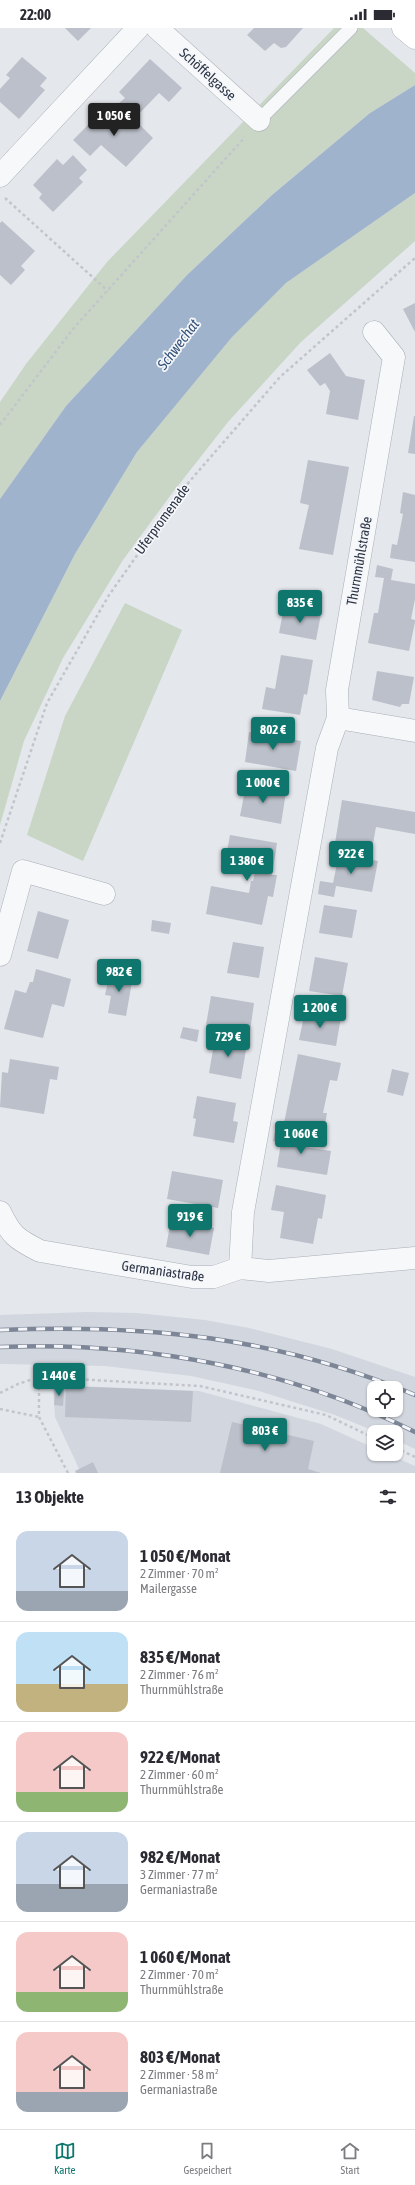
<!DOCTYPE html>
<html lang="de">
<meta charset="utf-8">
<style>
body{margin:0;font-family:"Asap Condensed",sans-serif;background:#f7f7f7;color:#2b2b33;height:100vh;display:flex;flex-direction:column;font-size:15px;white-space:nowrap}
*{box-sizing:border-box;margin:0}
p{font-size:13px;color:#7c7c81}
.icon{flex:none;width:22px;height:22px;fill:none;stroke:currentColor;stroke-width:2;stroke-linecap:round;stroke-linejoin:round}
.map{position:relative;height:1445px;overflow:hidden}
.sheet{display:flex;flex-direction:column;background:#fff;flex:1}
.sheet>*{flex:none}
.controls{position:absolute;left:367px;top:1353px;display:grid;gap:8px}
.controls a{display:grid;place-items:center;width:36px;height:36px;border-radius:8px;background:#fff;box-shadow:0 1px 3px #0004;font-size:20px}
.price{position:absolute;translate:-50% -34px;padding:0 9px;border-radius:4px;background:#0f766e;color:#fff;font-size:13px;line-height:26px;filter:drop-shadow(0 1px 2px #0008)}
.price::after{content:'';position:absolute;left:50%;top:24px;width:12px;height:9px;margin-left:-6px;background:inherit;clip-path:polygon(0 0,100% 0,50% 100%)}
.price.active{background:#222;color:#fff}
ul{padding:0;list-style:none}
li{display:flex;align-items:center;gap:12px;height:100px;padding:0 16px}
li+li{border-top:1px solid #e1e1e2}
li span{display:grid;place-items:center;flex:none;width:112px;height:80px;border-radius:12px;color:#555}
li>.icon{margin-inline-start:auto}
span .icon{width:48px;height:48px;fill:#fffc;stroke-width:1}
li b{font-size:17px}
h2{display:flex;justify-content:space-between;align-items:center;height:48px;padding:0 16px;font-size:17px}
.status{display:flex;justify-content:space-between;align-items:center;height:28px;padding:0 20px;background:#fff;direction:ltr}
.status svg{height:11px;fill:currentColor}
.dock{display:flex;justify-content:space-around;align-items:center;height:56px;border-top:1px solid #e1e1e2;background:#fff;font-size:11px;color:#7c7c81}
.dock a{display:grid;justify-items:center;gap:2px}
.dock .active{color:#0f766e}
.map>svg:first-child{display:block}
.built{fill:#d2d6de;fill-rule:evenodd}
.green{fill:#c9d6c5}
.water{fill:#9fb4cc}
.building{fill:#bbc0ca}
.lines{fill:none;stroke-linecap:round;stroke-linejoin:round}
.lane-casing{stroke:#a9aeb7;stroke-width:14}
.street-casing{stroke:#a9aeb7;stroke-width:23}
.secondary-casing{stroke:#a9aeb7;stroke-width:23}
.path{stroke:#c2c5cb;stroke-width:2.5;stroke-dasharray:3 3;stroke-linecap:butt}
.lane{stroke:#f7f8fa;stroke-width:13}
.street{stroke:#f7f8fa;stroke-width:22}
.secondary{stroke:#fff;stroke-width:22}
.rail-casing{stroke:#7d8696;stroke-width:4.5}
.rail{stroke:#f4f6f9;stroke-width:3;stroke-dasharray:9;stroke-linecap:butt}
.labels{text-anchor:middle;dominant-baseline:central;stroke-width:3.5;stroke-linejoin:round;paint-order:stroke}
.street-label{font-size:14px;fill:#2b3445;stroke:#f4f6f9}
.water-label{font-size:15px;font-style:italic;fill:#34527a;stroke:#f4f6f9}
</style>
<div class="status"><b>22:00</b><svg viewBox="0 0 49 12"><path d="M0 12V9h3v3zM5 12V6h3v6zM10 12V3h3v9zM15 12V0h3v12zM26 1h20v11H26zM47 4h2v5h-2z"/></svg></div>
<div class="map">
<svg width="415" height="1445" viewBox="0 0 415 1445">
<rect width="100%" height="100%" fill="#e4e7ec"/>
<path class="built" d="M 87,1284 L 137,1285 L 205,1292 L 249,1300 L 332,1321 L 415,1349 L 415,1421 L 396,1412 L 396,1404 L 377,1404 L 335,1387 L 259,1363 L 191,1348 L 105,1338 L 0,1336 L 0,1287 ZM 374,1360 L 396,1360 L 396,1382 L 374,1382 Z
M 53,1357 L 199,1363 L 321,1396 L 374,1420 L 374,1426 L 388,1426 L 415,1438 L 415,1445 L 81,1445 L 55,1389 Z"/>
<path class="green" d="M 334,0 L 363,0 L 415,45 L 415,57 L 370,85 L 272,167 L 187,247 L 66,378 L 0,471 L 0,374 L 26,336 L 107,234 Z
M 415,165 L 415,213 L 301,314 L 228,394 L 170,468 L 123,532 L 63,630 L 24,713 L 0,797 L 0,673 L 75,526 L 137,424 L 232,308 L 286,255 Z
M 125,575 L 182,602 L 83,833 L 27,807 L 65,688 Z"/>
<path class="water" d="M 415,57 L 415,165 L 286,255 L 232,309 L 137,424 L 75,526 L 0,673 L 0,471 L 66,378 L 187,247 L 272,167 L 370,85 Z"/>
<path class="building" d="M 65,0 L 91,0 L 78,13 Z
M 254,0 L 303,0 L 286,19 L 281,20 L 274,15 L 265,23 L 247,7 Z
M 22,29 L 47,50 L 40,58 L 45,62 L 19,91 L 0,74 L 0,61 L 10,50 L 6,47 Z
M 150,31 L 182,60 L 169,74 L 159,65 L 134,91 L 118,76 L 125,70 L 119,64 Z
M 106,79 L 127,98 L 134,91 L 153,110 L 126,139 L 101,117 L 90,128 L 73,112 Z
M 73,127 L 87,142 L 79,150 L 83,154 L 53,184 L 39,170 L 42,166 L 33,157 L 57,131 L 63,137 Z
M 2,193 L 35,223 L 21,238 L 25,242 L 11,257 L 0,247 L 0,195 Z
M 415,275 L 415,304 L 403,281 Z
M 330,325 L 346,348 L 365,352 L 358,392 L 326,386 L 330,363 L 325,355 L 320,358 L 307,342 Z
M 414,388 L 415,388 L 415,426 L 408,425 Z
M 308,432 L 349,439 L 333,527 L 299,521 L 309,477 L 300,475 Z
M 403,464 L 415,467 L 415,534 L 390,530 L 392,516 L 397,517 L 403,486 L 400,485 Z
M 377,537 L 393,541 L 391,552 L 415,556 L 415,571 L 411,591 L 415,592 L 415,594 L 409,623 L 368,615 L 374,585 L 378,585 L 384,550 L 375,549 Z
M 284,579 L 321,586 L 316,612 L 279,605 Z
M 281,627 L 313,632 L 307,667 L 304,666 L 300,687 L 262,681 L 266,659 L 275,661 Z
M 377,643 L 414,649 L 409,676 L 402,676 L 400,679 L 372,672 Z
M 249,704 L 301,713 L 296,743 L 245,734 Z
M 246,757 L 286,764 L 281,796 L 240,788 Z
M 342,772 L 415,784 L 415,806 L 376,799 L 372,821 L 335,815 Z
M 230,807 L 277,815 L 272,847 L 277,847 L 273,869 L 268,868 L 262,897 L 206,886 L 211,858 L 249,865 L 251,853 L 253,853 L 255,844 L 241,841 L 243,832 L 226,829 Z
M 339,826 L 378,833 L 372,864 L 336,858 L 334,869 L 318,866 L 320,853 L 333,855 Z
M 324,877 L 357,882 L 352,910 L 319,905 Z
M 38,883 L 69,892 L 58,931 L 27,923 Z
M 152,892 L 171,895 L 169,906 L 151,903 Z
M 233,914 L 264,919 L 259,950 L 227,945 Z
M 315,929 L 348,935 L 342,968 L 309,963 Z
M 36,941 L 71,951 L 64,979 L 52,976 L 43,1010 L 4,1001 L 15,962 L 26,965 L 30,954 L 33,954 Z
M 110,945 L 133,948 L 126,988 L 108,985 L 111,968 L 105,967 Z
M 211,968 L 254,975 L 250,1004 L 206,997 Z
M 305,983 L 341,989 L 336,1018 L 299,1012 Z
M 183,999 L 199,1002 L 197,1014 L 180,1010 Z
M 215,1010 L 247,1016 L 241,1051 L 209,1045 Z
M 298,1026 L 341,1035 L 337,1053 L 330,1052 L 323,1085 L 327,1085 L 323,1108 L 308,1105 L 309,1099 L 284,1095 Z
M 10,1031 L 59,1039 L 57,1052 L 50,1051 L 44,1086 L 0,1079 L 2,1044 L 8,1045 Z
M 392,1041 L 409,1045 L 403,1068 L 387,1064 Z
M 197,1068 L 236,1075 L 233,1093 L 238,1094 L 234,1115 L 193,1108 L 196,1091 L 193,1090 Z
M 275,1103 L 307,1109 L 305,1119 L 331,1123 L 327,1147 L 277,1139 L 281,1115 L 273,1113 Z
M 172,1143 L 223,1152 L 218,1180 L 167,1171 Z
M 276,1157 L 326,1167 L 322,1191 L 318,1190 L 313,1216 L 280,1210 L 284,1184 L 271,1182 Z
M 171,1192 L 214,1200 L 209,1227 L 166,1219 Z
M 66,1358 L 193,1363 L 191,1394 L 65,1389 Z
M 55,1361 L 64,1361 L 63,1378 L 54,1377 Z
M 232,1394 L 314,1413 L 308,1441 L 321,1445 L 220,1445 Z
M 93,1434 L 98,1445 L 76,1445 L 75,1443 Z"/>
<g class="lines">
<g class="lane-casing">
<path id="lane" d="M 259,92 L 351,0"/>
</g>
<g class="street-casing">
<path id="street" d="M 157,0 L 259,92
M 0,148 L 138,0
M 338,690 L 415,703
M 0,927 L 23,843 L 104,866
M 0,1184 C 11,1207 16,1211 40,1223 L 192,1249 L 214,1249 L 240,1240 L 269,1243 L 415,1230
M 240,1240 L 243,1184 L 327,720 L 338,690 L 337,662 L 394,329 L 374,304"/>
</g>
<g class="secondary-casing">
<path id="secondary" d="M 403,0 L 415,10"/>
</g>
<path class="path" d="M 5,170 L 108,263
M 0,397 L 73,301 L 245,109
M 0,815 L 47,675 L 109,567 L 189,454 L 280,349 L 415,230
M 0,1365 L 18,1356 L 39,1349
M 0,1381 L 39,1389
M 396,1420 L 415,1429
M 68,1445 L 39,1389 L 39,1349 L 200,1358 L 326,1387 L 374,1410"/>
<use href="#lane" class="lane"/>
<use href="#street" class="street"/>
<use href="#secondary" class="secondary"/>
<g class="rail-casing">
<path id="rail" d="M 0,1302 C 148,1296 277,1309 415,1367
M 0,1319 C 141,1313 288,1340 415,1404"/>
</g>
<use href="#rail" class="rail"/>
</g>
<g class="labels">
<g class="street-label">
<text transform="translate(208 46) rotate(42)">Schöffelgasse</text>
<text transform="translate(162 491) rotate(-54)">Uferpromenade</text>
<text transform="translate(359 533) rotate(-80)">Thurnmühlstraße</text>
<text transform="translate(163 1243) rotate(8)">Germaniastraße</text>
</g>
<g class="water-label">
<text transform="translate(178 316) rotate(-53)">Schwechat</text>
</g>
</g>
</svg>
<div class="controls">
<a><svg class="icon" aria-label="locate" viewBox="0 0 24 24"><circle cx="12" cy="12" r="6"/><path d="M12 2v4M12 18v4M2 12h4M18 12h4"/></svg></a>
<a><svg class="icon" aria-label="layers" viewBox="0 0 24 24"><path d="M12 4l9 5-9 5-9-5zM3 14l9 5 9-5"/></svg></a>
</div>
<b class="price active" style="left:114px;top:109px">1 050 €</b>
<b class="price" style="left:300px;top:596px">835 €</b>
<b class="price" style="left:273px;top:723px">802 €</b>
<b class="price" style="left:263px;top:776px">1 000 €</b>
<b class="price" style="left:351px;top:847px">922 €</b>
<b class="price" style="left:247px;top:854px">1 380 €</b>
<b class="price" style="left:119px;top:965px">982 €</b>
<b class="price" style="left:320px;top:1001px">1 200 €</b>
<b class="price" style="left:228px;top:1030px">729 €</b>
<b class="price" style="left:301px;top:1127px">1 060 €</b>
<b class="price" style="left:190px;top:1210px">919 €</b>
<b class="price" style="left:59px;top:1369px">1 440 €</b>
<b class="price" style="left:265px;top:1424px">803 €</b>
</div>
<section class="sheet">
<h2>13 Objekte<svg class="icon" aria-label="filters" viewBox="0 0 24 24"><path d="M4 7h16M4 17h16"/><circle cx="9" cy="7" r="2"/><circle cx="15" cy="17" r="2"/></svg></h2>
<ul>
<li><span style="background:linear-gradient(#c9d6e8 75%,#9aa5b1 0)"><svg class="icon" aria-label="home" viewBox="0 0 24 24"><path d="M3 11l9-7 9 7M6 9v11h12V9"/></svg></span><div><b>1 050 €/Monat</b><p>2 Zimmer · 70 m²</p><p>Mailergasse</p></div></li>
<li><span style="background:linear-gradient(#bfe0f5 65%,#c2b280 0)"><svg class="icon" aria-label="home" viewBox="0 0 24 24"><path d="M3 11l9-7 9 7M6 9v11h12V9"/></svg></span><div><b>835 €/Monat</b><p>2 Zimmer · 76 m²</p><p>Thurnmühlstraße</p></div></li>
<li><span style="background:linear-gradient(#f6c9c9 75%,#8fb573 0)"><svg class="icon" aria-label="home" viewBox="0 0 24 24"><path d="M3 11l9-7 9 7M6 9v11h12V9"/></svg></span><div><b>922 €/Monat</b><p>2 Zimmer · 60 m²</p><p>Thurnmühlstraße</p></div></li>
<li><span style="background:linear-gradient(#c9d6e8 65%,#9aa5b1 0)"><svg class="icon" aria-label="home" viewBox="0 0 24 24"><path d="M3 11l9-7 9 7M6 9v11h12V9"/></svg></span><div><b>982 €/Monat</b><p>3 Zimmer · 77 m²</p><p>Germaniastraße</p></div></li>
<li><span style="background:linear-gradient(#f6c9c9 75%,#8fb573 0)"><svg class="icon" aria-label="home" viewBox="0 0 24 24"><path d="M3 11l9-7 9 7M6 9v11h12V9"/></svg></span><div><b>1 060 €/Monat</b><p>2 Zimmer · 70 m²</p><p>Thurnmühlstraße</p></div></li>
<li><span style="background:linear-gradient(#f6c9c9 75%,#9aa5b1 0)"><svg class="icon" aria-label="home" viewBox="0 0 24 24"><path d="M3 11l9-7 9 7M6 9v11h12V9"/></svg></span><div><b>803 €/Monat</b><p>2 Zimmer · 58 m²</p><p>Germaniastraße</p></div></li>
</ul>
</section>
<nav class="dock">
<a class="active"><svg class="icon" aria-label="map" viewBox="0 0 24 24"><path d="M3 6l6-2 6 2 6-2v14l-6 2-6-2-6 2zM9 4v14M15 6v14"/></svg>Karte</a>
<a><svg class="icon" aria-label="saved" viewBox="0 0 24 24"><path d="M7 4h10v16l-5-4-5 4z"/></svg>Gespeichert</a>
<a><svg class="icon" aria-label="home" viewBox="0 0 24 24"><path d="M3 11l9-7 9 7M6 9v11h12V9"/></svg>Start</a>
</nav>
